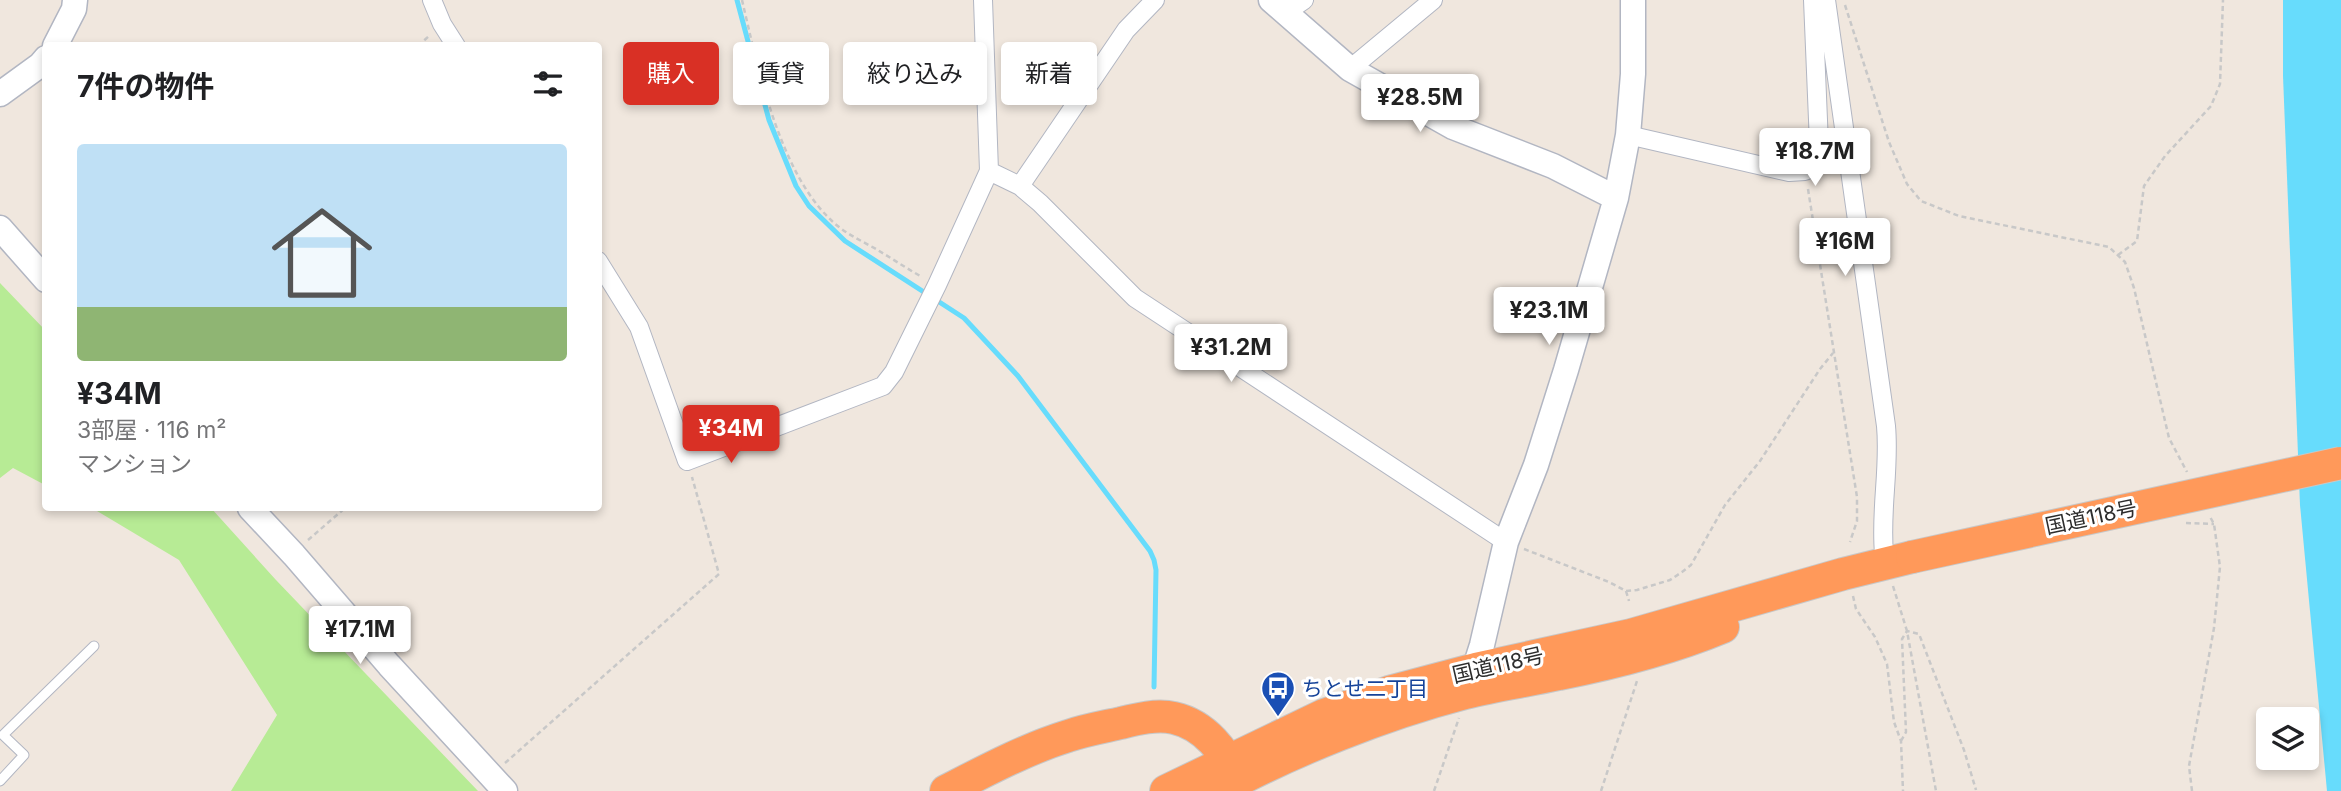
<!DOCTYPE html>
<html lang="ja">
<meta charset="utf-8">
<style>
body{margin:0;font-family:Inter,"Noto Sans JP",sans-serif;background:#f2f2f2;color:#202124;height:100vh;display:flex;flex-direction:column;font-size:26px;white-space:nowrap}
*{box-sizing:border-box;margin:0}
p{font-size:23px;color:#757577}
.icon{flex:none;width:38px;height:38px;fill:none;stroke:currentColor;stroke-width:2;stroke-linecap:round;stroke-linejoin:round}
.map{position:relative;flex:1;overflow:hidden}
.panel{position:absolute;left:42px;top:42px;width:560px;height:469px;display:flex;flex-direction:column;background:#fff;border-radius:7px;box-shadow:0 4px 10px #0003}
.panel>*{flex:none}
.hud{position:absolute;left:623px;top:42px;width:665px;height:63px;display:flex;gap:14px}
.fabs{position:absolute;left:2256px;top:707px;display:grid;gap:14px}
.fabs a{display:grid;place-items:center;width:63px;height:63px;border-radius:7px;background:#fff;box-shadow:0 4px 10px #0003;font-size:35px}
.price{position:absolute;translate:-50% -60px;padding:0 16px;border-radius:7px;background:#fff;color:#222;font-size:23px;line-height:46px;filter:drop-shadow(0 2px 4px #0008)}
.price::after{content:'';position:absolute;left:50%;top:42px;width:21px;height:16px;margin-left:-10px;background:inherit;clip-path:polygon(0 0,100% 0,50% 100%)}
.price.on{background:#d93025;color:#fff}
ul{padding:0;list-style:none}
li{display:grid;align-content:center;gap:14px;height:371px;padding:0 35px}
li span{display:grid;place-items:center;height:217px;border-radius:7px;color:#555}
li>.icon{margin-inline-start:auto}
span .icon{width:126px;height:126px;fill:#fffc;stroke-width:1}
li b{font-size:30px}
h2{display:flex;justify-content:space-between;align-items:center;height:84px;padding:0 35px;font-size:30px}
.chip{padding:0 24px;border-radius:7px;background:#fff;box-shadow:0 4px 10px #0003;font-size:24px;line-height:63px}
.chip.on{background:#d93025;color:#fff}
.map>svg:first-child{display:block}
.green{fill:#b7eb95}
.water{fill:#67dcfc}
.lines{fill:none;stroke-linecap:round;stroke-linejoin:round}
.stream{stroke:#67dcfc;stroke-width:5}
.lane-casing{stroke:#b2b6c2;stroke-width:11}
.street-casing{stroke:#b2b6c2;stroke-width:20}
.secondary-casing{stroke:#b2b6c2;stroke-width:27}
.highway-casing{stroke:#c8c8c8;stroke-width:34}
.path{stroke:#c8c8c8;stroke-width:2.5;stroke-dasharray:5 3.5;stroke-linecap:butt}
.lane{stroke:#fff;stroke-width:9}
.street{stroke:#fff;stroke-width:18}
.secondary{stroke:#fff;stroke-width:24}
.highway{stroke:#ff995a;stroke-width:32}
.highway-bridge-casing{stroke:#c8c8c8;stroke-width:34;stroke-linecap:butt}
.highway-bridge{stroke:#ff995a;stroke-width:32}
.labels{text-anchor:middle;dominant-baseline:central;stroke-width:6;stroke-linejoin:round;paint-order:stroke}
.street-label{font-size:21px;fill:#2d2d2d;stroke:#fff}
.transit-label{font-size:21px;fill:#164399;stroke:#fff;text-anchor:start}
</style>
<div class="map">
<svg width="2341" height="791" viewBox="0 0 2341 791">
<rect width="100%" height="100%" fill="#f0e7de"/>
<path class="green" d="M 0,283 L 45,330 L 45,485 L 13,468 L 0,478 Z
M 92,508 L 211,508 L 276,580 L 478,791 L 231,791 L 277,715 L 179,560 Z"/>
<path class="water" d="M 2283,0 L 2341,0 L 2341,791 L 2327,791 L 2300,505 L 2283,76 Z"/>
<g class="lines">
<path class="stream" d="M 737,0 L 769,120 L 796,186 L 809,206 L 845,241 L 964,318 L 1018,376 L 1150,551 L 1154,560 L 1156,570 L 1154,687"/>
<g class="lane-casing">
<path id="lane" d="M 0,781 L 24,755 L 3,735 L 94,646"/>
</g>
<g class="street-casing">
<path id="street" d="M 432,0 L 442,24 L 456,46
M 1826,0 L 1886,426 C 1890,469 1880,510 1884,553
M 1285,13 L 1304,0
M 1350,69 L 1433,0
M 1628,135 L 1789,172 L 1805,171 L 1815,160 L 1819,144 L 1813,0
M 989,171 L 1020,186 L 1040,203 L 1135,298 L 1506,542
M 1020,186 L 1126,30 L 1155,0
M 598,261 L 639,327 L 687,461 L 883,386 L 894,372 L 937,285 L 989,171 L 983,0"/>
</g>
<g class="secondary-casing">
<path id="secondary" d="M 1271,0 L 1350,69 L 1453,127 L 1553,166 L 1616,198
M 55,46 L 74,9 L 75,0
M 0,94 L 40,65 L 46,58
M 0,228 L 46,280
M 250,508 L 294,555 L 389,665 L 505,791
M 1470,683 L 1482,645 L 1506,542 L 1536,465 L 1566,370 L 1616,198 L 1628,135 L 1633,74 L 1633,0"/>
</g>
<g class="highway-casing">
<path id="highway" d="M 946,791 C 985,771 1026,749 1068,736 C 1085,730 1103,727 1121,723 C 1137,719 1157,714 1174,718 C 1205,725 1226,752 1237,780
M 1166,791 L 1324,715 L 1389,692 L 1476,669 L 1631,635 L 1843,574 L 1912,557
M 1218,791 C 1291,751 1384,714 1465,693 C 1496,685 1528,681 1559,674 C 1615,663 1670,649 1723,627"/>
</g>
<path class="path" d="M 742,0 C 758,68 779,171 831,220 C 844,233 860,240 876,249 C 891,258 906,268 922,277
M 1845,5 L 1889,142 L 1907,184 L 1921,201 L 1959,216 L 2109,247 L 2125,262 L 2134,288 L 2169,438 L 2187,472
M 418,46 L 429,36
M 1808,189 L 1857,497 L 1857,521 L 1850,542
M 2118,255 L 2137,241 L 2144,186 L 2165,156 L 2211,106 L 2220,84 L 2223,0
M 2186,523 L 2214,524
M 308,540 L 345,508
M 1524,549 L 1609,582 L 1626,591 L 1637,590 L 1670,580 L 1682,572 L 1691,565 L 1725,505 L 1760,461 L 1820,369 L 1833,353
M 1893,586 L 1907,631 L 1936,791
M 1626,591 L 1629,601
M 1853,596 L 1856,609 L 1875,637 L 1887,664 L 1894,722 L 1901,741 L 1903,791
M 1901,741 L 1906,732 L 1902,639 L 1907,631 L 1919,634 L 1964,750 L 1976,790
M 505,763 L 719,574 L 692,477
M 1434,791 L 1459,718
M 1601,791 L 1637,681
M 2192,791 L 2189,766 L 2214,628 L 2220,567 L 2214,524 L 2209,515"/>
<use href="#lane" class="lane"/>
<use href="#street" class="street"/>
<use href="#secondary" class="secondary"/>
<use href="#highway" class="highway"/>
<g class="highway-bridge-casing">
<path id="highway-bridge" d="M 1912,557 L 2341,463"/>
</g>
<use href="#highway-bridge" class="highway-bridge"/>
</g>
<defs>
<g id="bus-pin" transform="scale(1.75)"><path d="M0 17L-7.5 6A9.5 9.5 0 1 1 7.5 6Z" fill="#1a4fb4" stroke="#fff"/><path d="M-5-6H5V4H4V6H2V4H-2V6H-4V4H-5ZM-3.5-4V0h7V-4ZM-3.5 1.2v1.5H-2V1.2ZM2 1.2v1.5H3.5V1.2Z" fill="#fff"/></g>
</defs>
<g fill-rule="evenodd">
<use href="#bus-pin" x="1278" y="688"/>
</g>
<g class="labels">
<g class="street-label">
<text transform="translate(2091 517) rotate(-12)">国道118号</text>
<text transform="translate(1498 665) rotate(-13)">国道118号</text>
</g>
<g class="transit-label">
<text x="1302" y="688">ちとせ二丁目</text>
</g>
</g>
</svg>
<div class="fabs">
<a><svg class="icon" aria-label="layers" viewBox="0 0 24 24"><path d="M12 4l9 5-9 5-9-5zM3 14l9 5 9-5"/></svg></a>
</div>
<b class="price" style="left:1420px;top:134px">¥28.5M</b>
<b class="price" style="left:1815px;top:188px">¥18.7M</b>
<b class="price" style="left:1845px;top:278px">¥16M</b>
<b class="price" style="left:1549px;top:347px">¥23.1M</b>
<b class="price" style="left:1231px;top:384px">¥31.2M</b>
<b class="price on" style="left:731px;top:465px">¥34M</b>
<b class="price" style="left:360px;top:666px">¥17.1M</b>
<div class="hud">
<a class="chip on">購入</a>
<a class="chip">賃貸</a>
<a class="chip">絞り込み</a>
<a class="chip">新着</a>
</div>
<section class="panel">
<h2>7件の物件<svg class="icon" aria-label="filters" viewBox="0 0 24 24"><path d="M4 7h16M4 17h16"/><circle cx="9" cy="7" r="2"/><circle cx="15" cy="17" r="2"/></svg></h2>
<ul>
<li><span style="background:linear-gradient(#bfe0f5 75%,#8fb573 0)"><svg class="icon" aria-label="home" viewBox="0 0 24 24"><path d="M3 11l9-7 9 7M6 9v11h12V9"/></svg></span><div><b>¥34M</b><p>3部屋 · 116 m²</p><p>マンション</p></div></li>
</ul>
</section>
</div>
